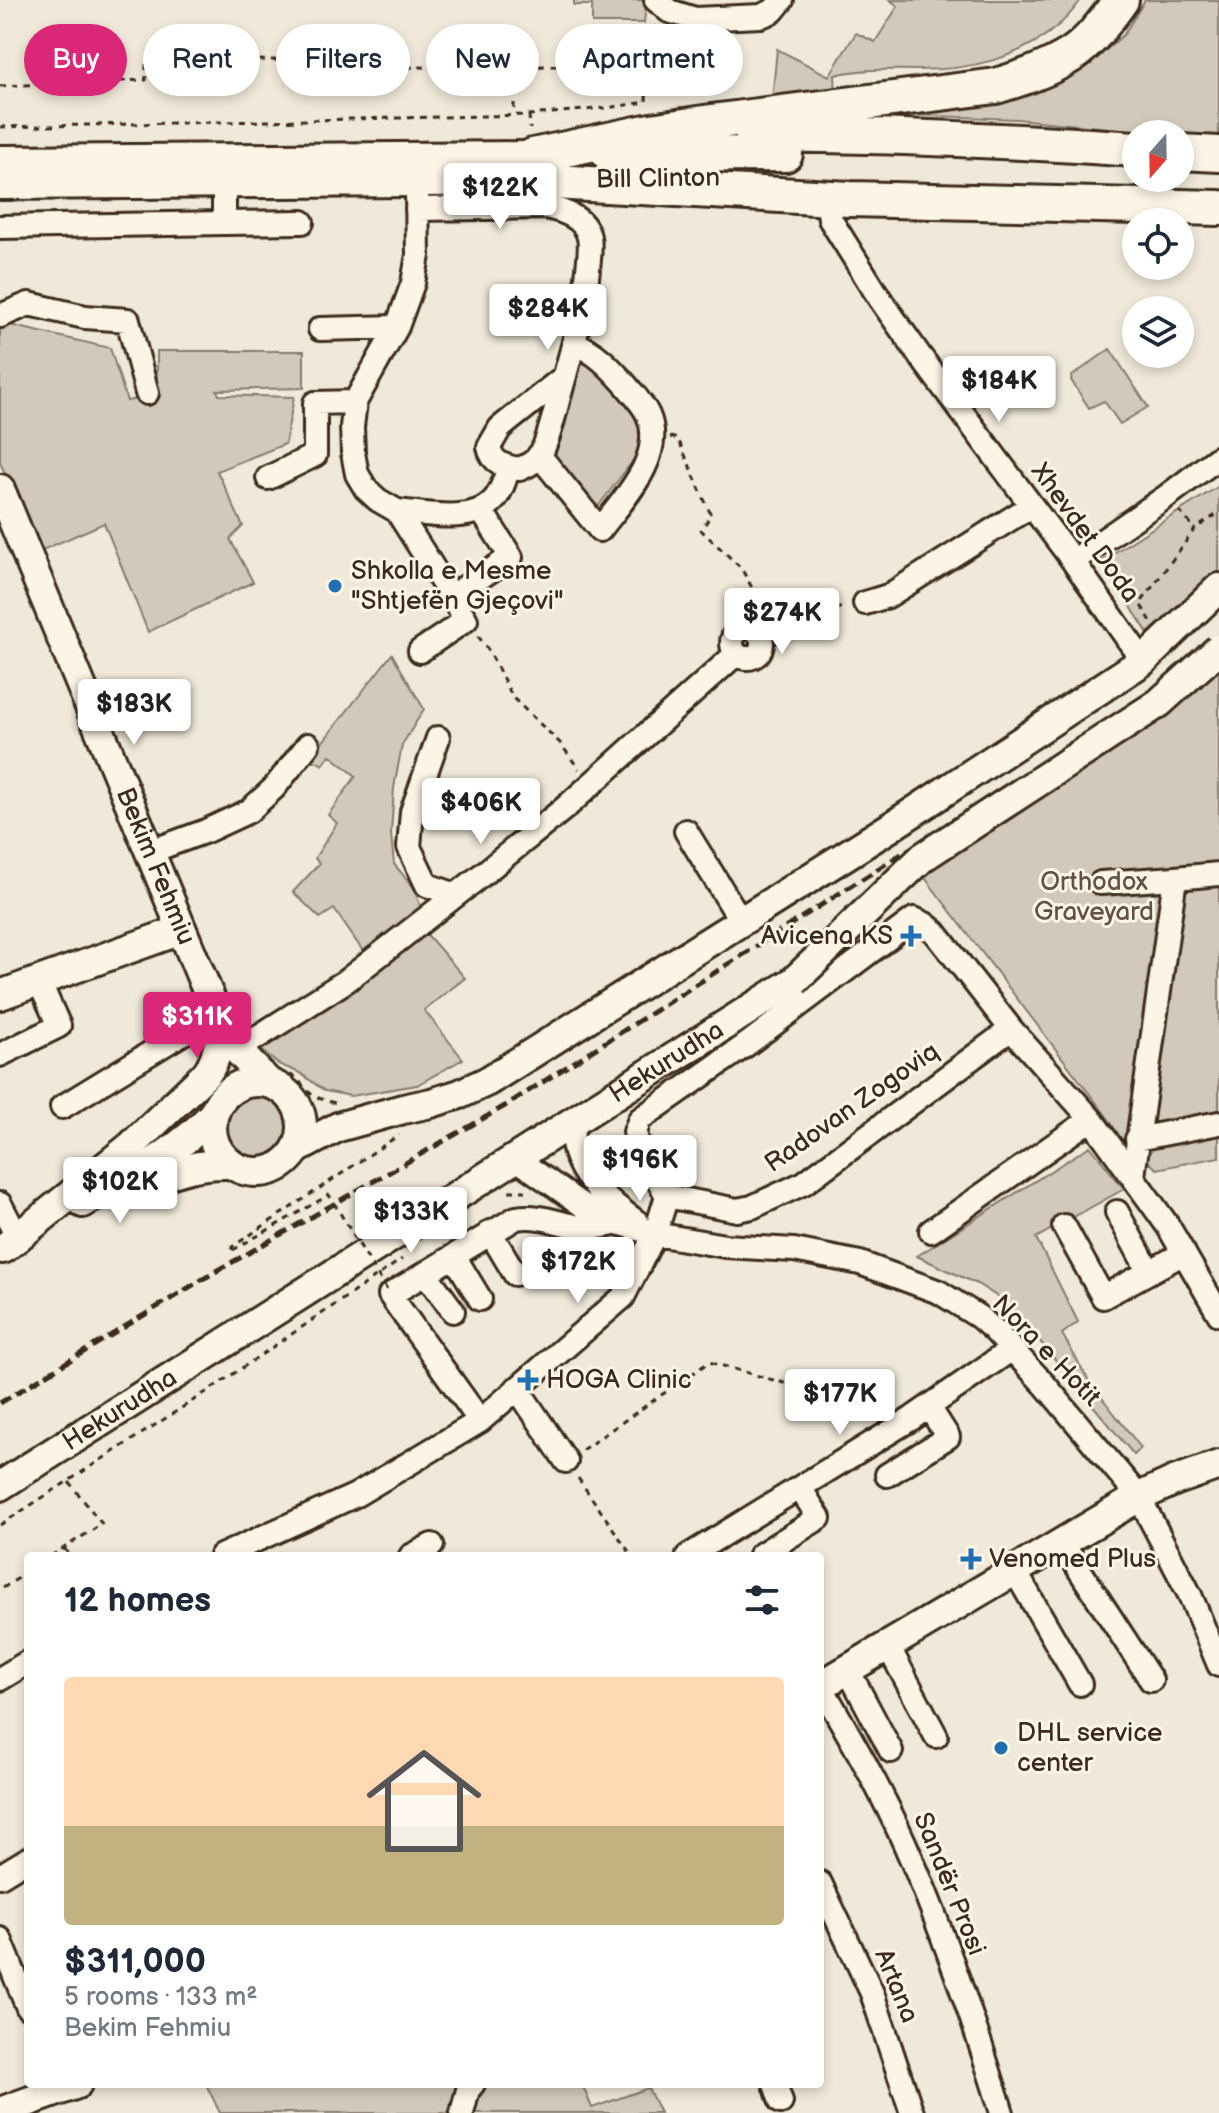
<!DOCTYPE html>
<meta charset="utf-8">
<style>
body{margin:0;font-family:"Balsamiq Sans",sans-serif;background:#f2f2f3;color:#1f2937;height:100vh;display:flex;flex-direction:column;font-size:30px;white-space:nowrap}
*{box-sizing:border-box;margin:0}
p{font-size:26px;color:#747a83}
.icon{flex:none;width:44px;height:44px;fill:none;stroke:currentColor;stroke-width:2;stroke-linecap:round;stroke-linejoin:round}
.map{position:relative;flex:1;overflow:hidden}
.drawer{position:absolute;left:24px;top:1552px;width:800px;height:536px;display:flex;flex-direction:column;background:#fff;border-radius:8px;box-shadow:0 4px 12px #0003}
.drawer>*{flex:none}
.banner{position:absolute;left:24px;top:24px;width:800px;height:72px;display:flex;gap:16px}
.needle{width:52px;rotate:200deg}
.controls{position:absolute;left:1122px;top:120px;display:grid;gap:16px}
.controls a{display:grid;place-items:center;width:72px;height:72px;border-radius:50%;background:#fff;box-shadow:0 4px 12px #0003;font-size:40px}
.price{position:absolute;translate:-50% -68px;padding:0 18px;border-radius:8px;background:#fff;color:#222;font-size:26px;line-height:52px;filter:drop-shadow(0 2px 4px #0008)}
.price::after{content:'';position:absolute;left:50%;top:48px;width:24px;height:18px;margin-left:-12px;background:inherit;clip-path:polygon(0 0,100% 0,50% 100%)}
.price.active{background:#db2777;color:#fff}
ul{padding:0;list-style:none}
li{display:grid;align-content:center;gap:16px;height:424px;padding:0 40px}
li span{display:grid;place-items:center;height:248px;border-radius:8px;color:#555}
li>.icon{margin-inline-start:auto}
span .icon{width:144px;height:144px;fill:#fffc;stroke-width:1}
li b{font-size:34px}
h2{display:flex;justify-content:space-between;align-items:center;height:96px;padding:0 40px;font-size:34px}
.tag{padding:0 28px;border-radius:36px;background:#fff;box-shadow:0 4px 12px #0003;font-size:28px;line-height:72px}
.tag.active{background:#db2777;color:#fff}
.map>svg:first-child{display:block}
.green{fill:#d2c9ba;stroke:#867a6c;stroke-width:2}
.lines{fill:none;stroke-linecap:round;stroke-linejoin:round}
.minor-casing{stroke:#3b2a1e;stroke-width:28}
.major-casing{stroke:#3b2a1e;stroke-width:34}
.highway-casing{stroke:#3b2a1e;stroke-width:40}
.path{stroke:#3b2a1e;stroke-width:3;stroke-dasharray:6 6;stroke-linecap:butt}
.minor{stroke:#fcf5e5;stroke-width:22}
.major{stroke:#fcf5e5;stroke-width:28}
.highway{stroke:#fcf5e5;stroke-width:34}
.rail{stroke:#3b2a1e;stroke-width:5;stroke-dasharray:12 6;stroke-linecap:butt}
.major-bridge-casing{stroke:#3b2a1e;stroke-width:34;stroke-linecap:butt}
.path-bridge{stroke:#3b2a1e;stroke-width:3;stroke-dasharray:6 6;stroke-linecap:butt}
.major-bridge{stroke:#fcf5e5;stroke-width:28}
.poi-dot{fill:#1f6fb2;stroke:#fcf5e5;stroke-width:3}
.labels{text-anchor:middle;dominant-baseline:central;stroke-width:6;stroke-linejoin:round;paint-order:stroke}
.street-label{font-size:26px;fill:#3b2a1e;stroke:#fcf5e5}
.poi-label{font-size:26px;fill:#3b2a1e;stroke:#fcf5e5;text-anchor:start}
.park-label{font-size:26px;fill:#615245;stroke:#fcf5e5}
</style>
<div class="map">
<svg width="1219" height="2113" viewBox="0 0 1219 2113">
<rect width="100%" height="100%" fill="#f0e9d9"/>
<filter id="ink" filterUnits="userSpaceOnUse"><feTurbulence type="fractalNoise" baseFrequency=".0125" numOctaves="2"/><feDisplacementMap in="SourceGraphic" scale="16" xChannelSelector="R" yChannelSelector="G"/><feConvolveMatrix kernelMatrix="1 2 1 2 8 2 1 2 1" color-interpolation-filters="sRGB"/></filter>
<g filter="url(#ink)">
<path class="green" d="M 574,0 L 643,0 L 646,5 L 644,23 L 592,23 L 592,5 L 574,5 Z
M 890,0 L 1081,0 C 1075,8 1068,17 1061,23 C 1020,60 968,70 916,70 C 889,70 861,68 835,75 L 836,95 L 772,100 L 777,49 L 829,76 L 856,33 L 875,42 L 898,6 Z
M 1145,0 L 1219,0 L 1219,139 L 1017,119 L 903,115 L 877,112 L 1042,88 L 1070,77 L 1095,60 L 1124,34 Z
M 10,325 L 110,348 L 127,401 L 157,395 L 157,351 L 304,351 L 304,388 L 217,390 L 219,395 L 294,397 L 285,444 L 217,471 L 243,526 L 230,539 L 253,582 L 148,632 L 104,523 L 38,552 L 0,462 L 0,330 Z
M 1110,349 L 1148,407 L 1120,424 L 1104,401 L 1089,408 L 1071,380 L 1072,376 Z
M 583,357 L 602,369 L 637,410 L 644,438 L 638,454 L 597,508 L 552,452 Z
M 1219,486 L 1219,570 L 1206,585 L 1148,633 L 1101,561 Z
M 392,654 L 424,709 L 402,745 L 394,788 L 391,834 L 394,864 L 414,888 L 422,911 L 363,951 L 334,909 L 320,918 L 293,892 L 319,864 L 315,858 L 337,823 L 328,815 L 356,776 L 330,755 L 323,765 L 310,758 Z
M 1219,671 L 1219,1157 L 1157,1169 L 1120,1138 L 1108,1118 L 913,862 Z
M 424,931 L 465,978 L 424,1010 L 463,1059 L 417,1085 L 351,1096 L 325,1091 L 300,1073 L 278,1064 L 256,1046 Z
M227 1129a32 32 0 1 1 64 0a32 32 0 1 1-64 0Z
M 1090,1146 L 1124,1189 L 1036,1238 L 1078,1322 L 1062,1334 L 1089,1381 L 1141,1448 L 1134,1455 L 1010,1305 L 979,1285 L 917,1256 Z
M 206,2084 L 582,2084 L 592,2108 L 648,2088 L 660,2113 L 220,2113 Z"/>
<g class="lines">
<g class="minor-casing">
<path id="minor" d="M 656,0 L 669,11 L 695,19 L 761,16 L 773,11 L 782,0
M 417,194 L 418,255 L 413,283 L 397,327 L 355,402 L 352,427 L 353,453 L 357,474 L 366,489 L 378,500 L 397,511 L 466,620 L 420,651
M 827,198 L 830,219 L 880,299 L 920,356 L 1073,561 L 1143,661
M 417,209 L 546,207 C 564,211 584,217 589,237 C 591,247 589,259 588,269 C 584,310 572,349 561,390 C 555,409 550,438 540,455 C 535,462 527,466 520,469 C 505,467 492,463 489,447 L 500,428 L 565,376
M 224,223 L 302,222
M 0,227 L 224,223 L 224,183
M 0,316 L 29,304 L 85,317 L 128,320 L 147,393
M 320,329 L 397,327
M 539,455 L 600,530 C 623,499 666,457 648,415 C 643,404 634,395 626,385 C 610,367 596,352 574,343
M 268,478 L 315,455 L 315,403 L 355,402
M 397,511 C 424,513 471,524 492,502 C 501,494 505,479 509,467
M 1073,561 L 1167,496 L 1219,457
M 452,596 L 511,557 L 481,510
M 865,603 L 888,596 L 1031,506
M732 643a15 15 0 1 1 30 0a15 15 0 1 1-30 0Z
M 438,738 L 412,812 L 409,847 L 427,885 L 456,895
M 686,831 L 741,921
M 149,852 L 206,831 L 249,811 L 274,788 L 308,745
M 1101,883 L 1175,878
M 1011,1029 L 804,1183 L 752,1207 L 737,1210 L 667,1196 L 637,1141 L 635,1132 L 640,1119 L 746,1045 L 914,919 L 925,924 L 935,932 L 1011,1029 L 1091,1119 L 1168,1226 L 1219,1314
M 237,1050 L 346,981 L 483,874 L 566,807 L 736,654
M 0,1055 L 59,1026 L 39,981
M 62,1107 L 183,1033 L 219,1018
M 574,1122 C 565,1168 604,1198 637,1222
M 1137,1139 L 1219,1123
M 515,1158 L 592,1212 L 618,1223 L 655,1234 L 725,1246 L 794,1250 L 860,1263 L 939,1292 L 979,1317 L 994,1330 L 1045,1385 L 1139,1497 L 1190,1595 L 1219,1665
M 1133,1176 L 1175,878 L 1219,874
M 0,1204 L 19,1240
M 1117,1212 L 1149,1272
M 1064,1226 L 1103,1297 L 1184,1253
M 931,1231 L 1091,1119
M 490,1232 L 515,1274
M 454,1256 L 480,1299
M 426,1274 L 453,1311
M 517,1388 L 566,1461
M 480,1421 L 390,1295 L 516,1218 C 539,1214 557,1223 579,1227 C 592,1229 605,1226 618,1223
M 887,1475 L 948,1437 L 929,1407
M 1062,1543 L 1151,1680
M 760,1555 L 819,1518 L 800,1488
M 221,1556 L 356,1495 L 480,1421 L 623,1297 L 655,1234 L 667,1196
M 411,1556 L 432,1545
M 688,1556 L 911,1419 L 1012,1349
M 1015,1571 L 1080,1684
M 888,1646 L 936,1736
M 848,1670 L 891,1751
M 0,1679 L 28,1662
M 821,1686 C 850,1737 880,1788 904,1842 C 943,1930 974,2021 1002,2113
M 0,1876 L 28,1859
M 820,1883 L 872,1993 L 912,2113
M 0,1939 L 28,2008
M 775,2084 L 781,2102
M 462,2113 L 468,2090 L 473,2084"/>
</g>
<g class="major-casing">
<g id="major">
<path d="M 0,160 L 533,156"/>
<path d="M 0,185 L 536,181"/>
<path id="s1" d="M 0,489 L 220,1022 L 237,1050 L 269,1083"/>
<path d="M 0,995 L 181,930"/>
<circle cx="257" cy="1127" r="45"/>
<path d="M 297,1149 L 338,1127 L 403,1109 L 431,1103 L 460,1094 L 488,1081 L 889,828 L 1114,680 L 1143,661 L 1219,588"/>
<path d="M 150,1182 C 177,1170 200,1163 230,1164"/>
<path d="M 83,1203 C 130,1176 176,1154 213,1114"/>
<path d="M 3,1249 L 130,1147 L 207,1073 C 218,1056 220,1042 220,1022"/>
<path id="s2" d="M 0,1486 L 794,981"/>
<path d="M 820,1686 L 1139,1497 L 1174,1481 L 1219,1465"/>
<path d="M 0,2112 L 77,2084"/>
</g>
</g>
<g class="highway-casing">
<path id="highway" d="M 753,134 C 881,135 1008,140 1136,149
M 1180,152 L 1219,154
M 610,155 L 785,154
M 533,156 L 651,131 L 711,122 L 996,86 C 1022,78 1047,70 1071,55 C 1091,42 1107,19 1121,0
M 536,181 L 850,199 L 1219,208"/>
</g>
<path class="path" d="M 514,67 L 514,115
M 0,86 L 146,80 L 146,63 L 316,59 L 317,68 L 559,66 L 559,54 L 647,51
M 529,115 L 530,129
M 0,127 L 529,115 L 606,108 L 646,102 L 648,35 L 656,26
M 670,437 L 678,439 L 711,515 L 701,530 L 741,568 L 774,627 L 760,637
M 1179,511 L 1195,529
M 1151,621 L 1140,604 L 1195,529 L 1219,513
M 478,636 L 489,651 L 513,698 L 560,743 L 579,769
M 761,648 L 777,643 L 818,617 L 846,605
M 290,1075 C 300,1078 302,1087 310,1093 C 317,1098 328,1102 336,1103
M 509,1191 L 525,1191
M 233,1250 L 232,1247 L 399,1135
M 582,1450 L 709,1362 L 884,1411
M 578,1478 L 632,1556
M 0,1525 L 217,1385 L 402,1259
M 64,1548 L 70,1556
M 51,1556 L 102,1524 L 69,1482
M 3,1588 L 28,1572"/>
<use href="#minor" class="minor"/>
<use href="#major" class="major"/>
<use href="#highway" class="highway"/>
<path class="rail" d="M 0,1403 L 203,1279 L 505,1106 L 1219,652"/>
<g class="major-bridge-casing">
<path id="major-bridge" d="M 794,981 L 923,857 L 1159,703 L 1219,649"/>
</g>
<path class="path-bridge" d="M 233,1250 L 329,1195 L 390,1295"/>
<use href="#major-bridge" class="major-bridge"/>
</g>
</g>
<g class="poi-dot">
<circle cx="335" cy="586" r="8"/>
<path d="M907 924h8v8h8v8h-8v8h-8v-8h-8v-8h8z"/>
<path d="M524 1368h8v8h8v8h-8v8h-8v-8h-8v-8h8z"/>
<path d="M967 1547h8v8h8v8h-8v8h-8v-8h-8v-8h8z"/>
<circle cx="1001" cy="1748" r="8"/>
</g>
<g class="labels">
<g class="street-label">
<text transform="translate(658 179) rotate(-1)">Bill Clinton</text>
<text transform="translate(1085 533) rotate(54)">Xhevdet Doda</text>
<text stroke="none"><textPath href="#s1" startOffset="408">Bekim Fehmiu</textPath></text>
<text stroke="none"><textPath href="#s2" startOffset="790">Hekurudha</textPath></text>
<text transform="translate(852 1108) rotate(-35)">Radovan Zogoviq</text>
<text transform="translate(1046 1351) rotate(46)">Nora e Hotit</text>
<text stroke="none"><textPath href="#s2" startOffset="142">Hekurudha</textPath></text>
<text transform="translate(949 1884) rotate(68)">Sandër Prosi</text>
<text transform="translate(896 1986) rotate(68)">Artana</text>
</g>
<g class="poi-label">
<text x="351" y="571">Shkolla e Mesme<tspan x="351" dy="30">"Shtjefën Gjeçovi"</tspan></text>
<text x="893" y="936" text-anchor="end">Avicena KS</text>
<text x="546" y="1380">HOGA Clinic</text>
<text x="989" y="1559">Venomed Plus</text>
<text x="1017" y="1733">DHL service<tspan x="1017" dy="30">center</tspan></text>
</g>
<g class="park-label">
<text x="1094" y="882">Orthodox<tspan x="1094" dy="30">Graveyard</tspan></text>
</g>
</g>
</svg>
<div class="controls">
<a><svg class="needle" viewBox="-14 -14 28 28"><path d="M0-13l5 13h-10z" fill="#e53935"/><path d="M0 13l5-13h-10z" fill="#747a83"/></svg></a>
<a><svg class="icon" aria-label="locate" viewBox="0 0 24 24"><circle cx="12" cy="12" r="6"/><path d="M12 2v4M12 18v4M2 12h4M18 12h4"/></svg></a>
<a><svg class="icon" aria-label="layers" viewBox="0 0 24 24"><path d="M12 4l9 5-9 5-9-5zM3 14l9 5 9-5"/></svg></a>
</div>
<b class="price" style="left:500px;top:231px">$122K</b>
<b class="price" style="left:548px;top:352px">$284K</b>
<b class="price" style="left:999px;top:424px">$184K</b>
<b class="price" style="left:782px;top:656px">$274K</b>
<b class="price" style="left:134px;top:747px">$183K</b>
<b class="price" style="left:481px;top:846px">$406K</b>
<b class="price active" style="left:197px;top:1060px">$311K</b>
<b class="price" style="left:640px;top:1203px">$196K</b>
<b class="price" style="left:120px;top:1225px">$102K</b>
<b class="price" style="left:411px;top:1255px">$133K</b>
<b class="price" style="left:578px;top:1305px">$172K</b>
<b class="price" style="left:840px;top:1437px">$177K</b>
<div class="banner">
<a class="tag active">Buy</a>
<a class="tag">Rent</a>
<a class="tag">Filters</a>
<a class="tag">New</a>
<a class="tag">Apartment</a>
</div>
<section class="drawer">
<h2>12 homes<svg class="icon" aria-label="filters" viewBox="0 0 24 24"><path d="M4 7h16M4 17h16"/><circle cx="9" cy="7" r="2"/><circle cx="15" cy="17" r="2"/></svg></h2>
<ul>
<li><span style="background:linear-gradient(#ffd9b3 60%,#c2b280 0)"><svg class="icon" aria-label="home" viewBox="0 0 24 24"><path d="M3 11l9-7 9 7M6 9v11h12V9"/></svg></span><div><b>$311,000</b><p>5 rooms · 133 m²</p><p>Bekim Fehmiu</p></div></li>
</ul>
</section>
</div>
